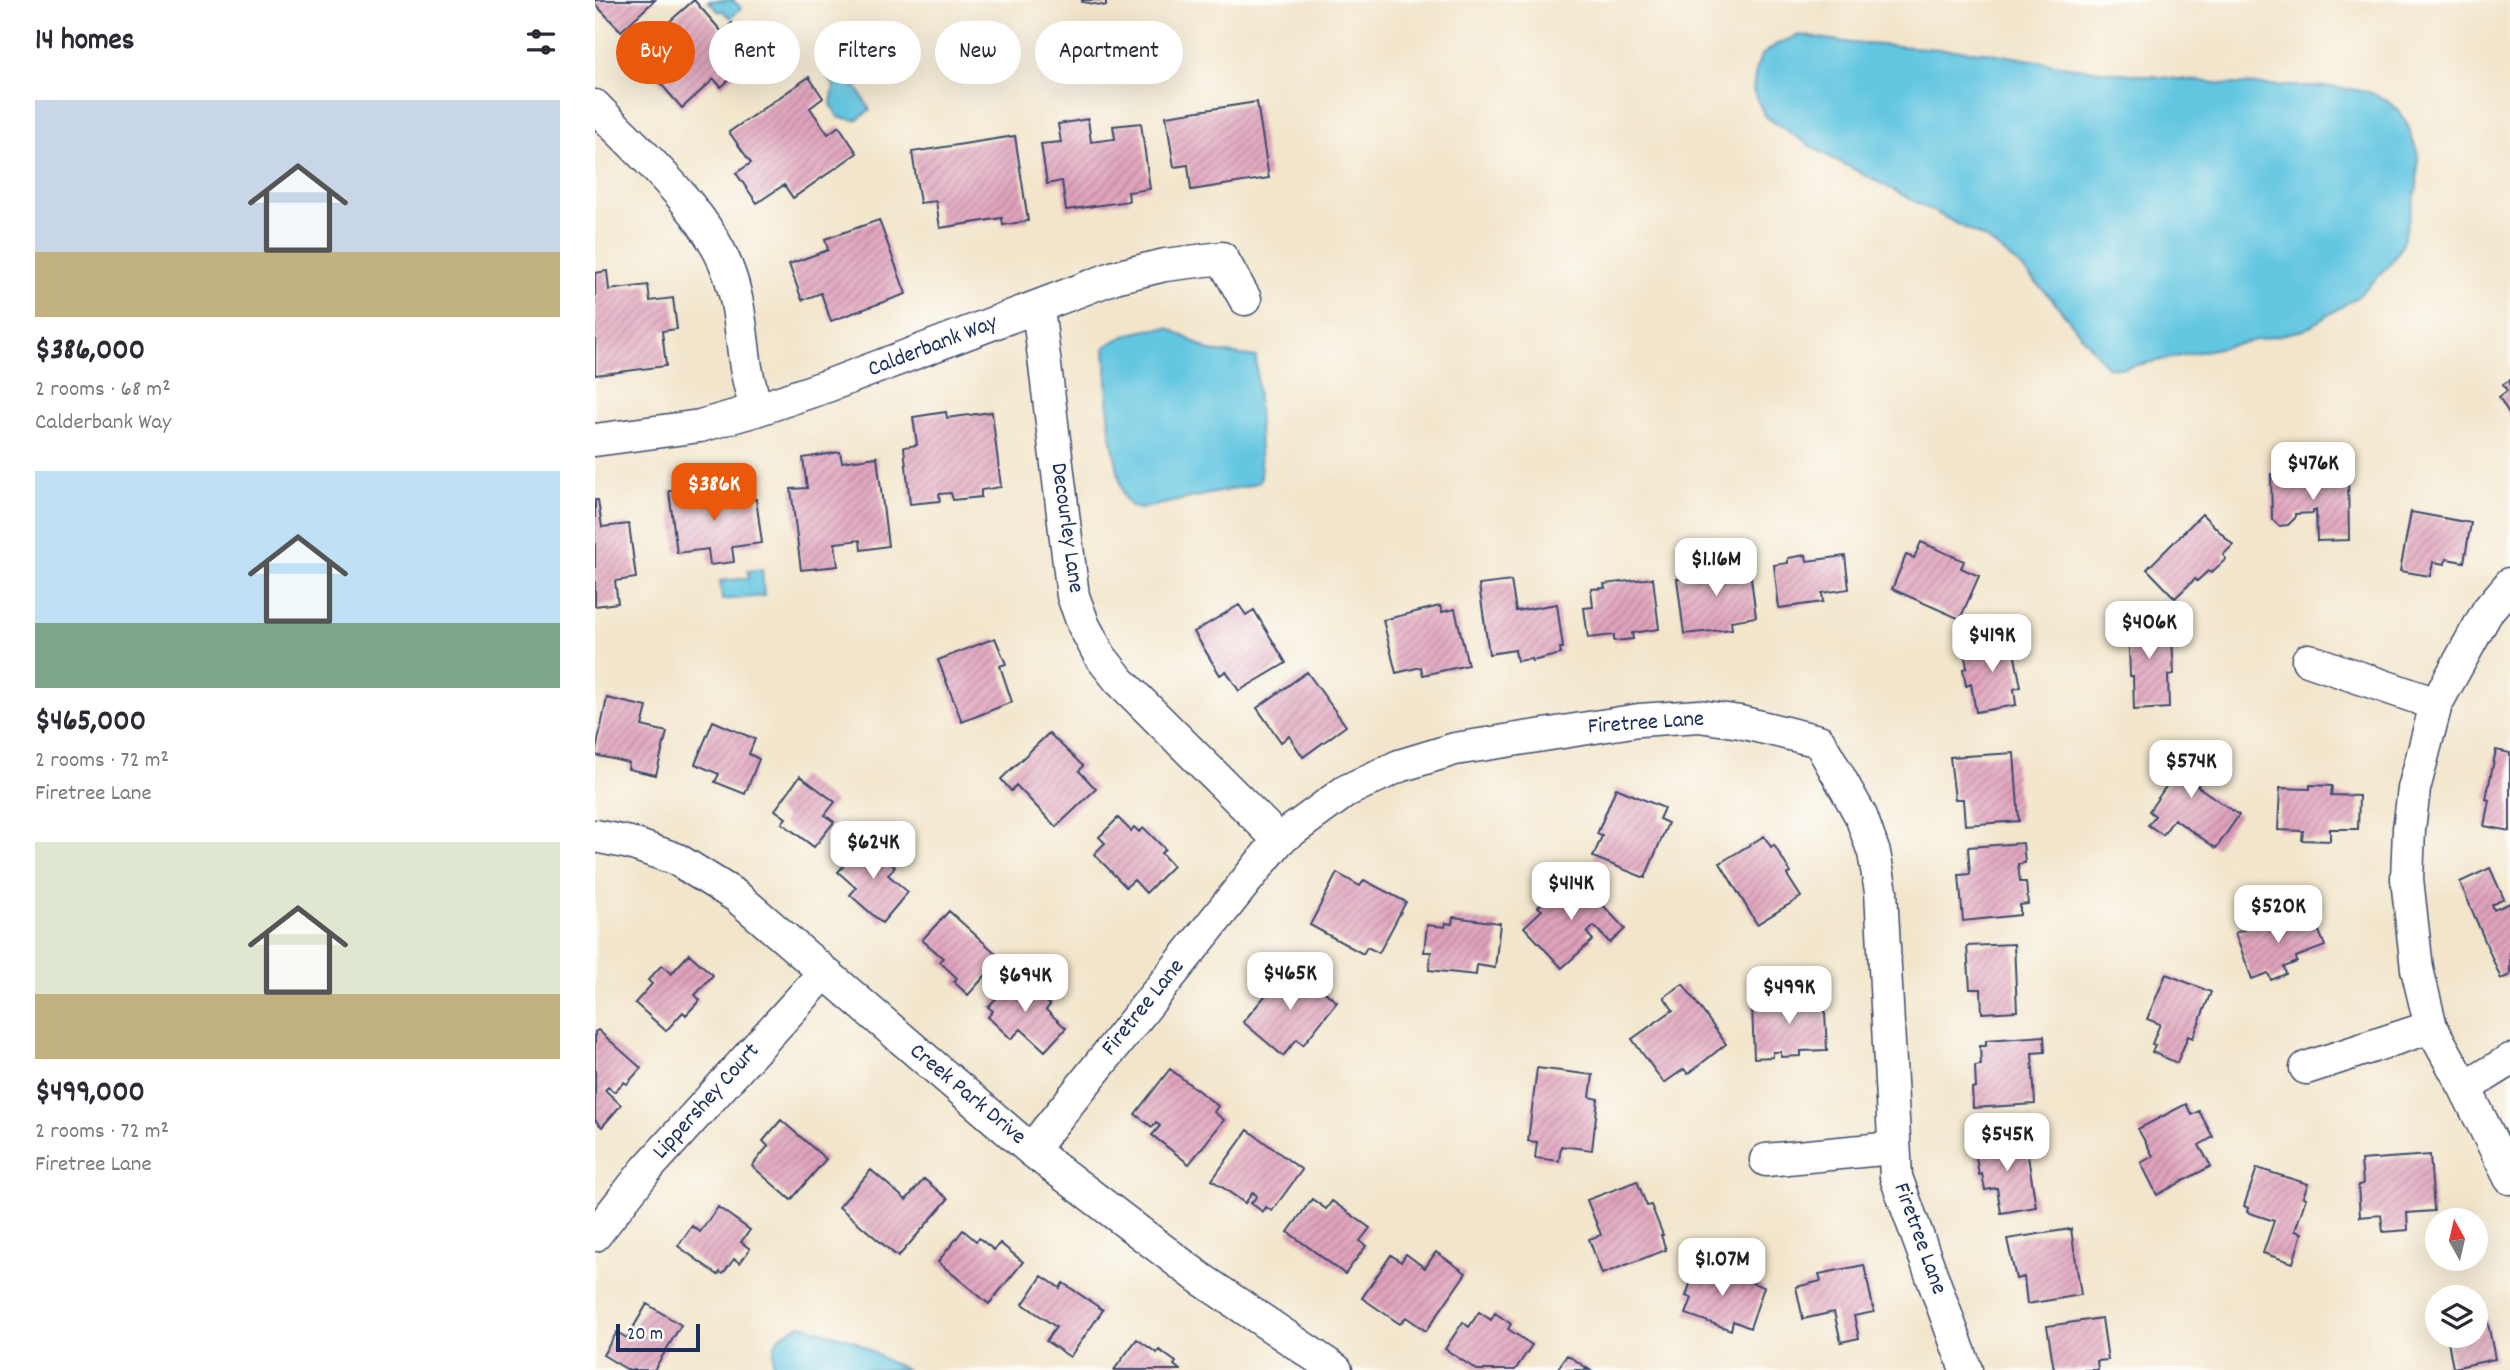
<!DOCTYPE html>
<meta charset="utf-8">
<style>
body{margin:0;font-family:Dekko,sans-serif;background:#f2f2f3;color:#2b2b33;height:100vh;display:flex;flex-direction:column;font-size:26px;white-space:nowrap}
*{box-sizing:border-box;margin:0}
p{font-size:23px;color:#7c7c81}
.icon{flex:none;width:38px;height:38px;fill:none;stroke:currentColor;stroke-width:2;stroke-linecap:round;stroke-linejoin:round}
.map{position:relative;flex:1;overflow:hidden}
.details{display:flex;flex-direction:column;background:#fff;width:595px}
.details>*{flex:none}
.guide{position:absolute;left:21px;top:21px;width:665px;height:63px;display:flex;gap:14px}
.needle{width:46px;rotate:352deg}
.fabs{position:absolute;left:1830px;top:1208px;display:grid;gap:14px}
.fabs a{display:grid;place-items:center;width:63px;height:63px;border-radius:50%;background:#fff;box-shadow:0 7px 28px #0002;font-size:35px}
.scale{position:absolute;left:21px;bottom:18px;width:84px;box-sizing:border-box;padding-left:7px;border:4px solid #1b2f5e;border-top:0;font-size:19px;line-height:24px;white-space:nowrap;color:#1b2f5e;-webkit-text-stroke:5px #fdfcf7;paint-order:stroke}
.price{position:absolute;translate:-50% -60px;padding:0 16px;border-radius:14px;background:#fff;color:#222;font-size:23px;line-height:46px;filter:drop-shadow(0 2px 4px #0008)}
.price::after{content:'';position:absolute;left:50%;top:42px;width:21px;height:16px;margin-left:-10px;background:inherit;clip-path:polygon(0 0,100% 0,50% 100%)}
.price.selected{background:#ea580c;color:#fff}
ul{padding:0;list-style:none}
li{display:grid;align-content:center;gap:14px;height:371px;padding:0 35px}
li span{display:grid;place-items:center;height:217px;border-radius:0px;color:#555}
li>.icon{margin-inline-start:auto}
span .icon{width:126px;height:126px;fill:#fffc;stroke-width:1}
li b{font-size:30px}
h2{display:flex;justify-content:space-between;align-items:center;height:84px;padding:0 35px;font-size:30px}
.pill{padding:0 24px;border-radius:32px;background:#fff;box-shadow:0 7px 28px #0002;font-size:24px;line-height:63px}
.pill.selected{background:#ea580c;color:#fff}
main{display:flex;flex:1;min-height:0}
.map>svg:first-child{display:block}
.water{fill:#63c6e1;stroke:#3f7aa0;stroke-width:2}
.building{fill:url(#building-hatch)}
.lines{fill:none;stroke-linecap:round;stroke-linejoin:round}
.street-casing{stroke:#3b4a6e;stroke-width:35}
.street{stroke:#fff;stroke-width:32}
.labels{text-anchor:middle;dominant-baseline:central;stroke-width:5;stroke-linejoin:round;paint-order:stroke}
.street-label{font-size:23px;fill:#1b2f5e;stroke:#fdfcf7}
</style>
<main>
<section class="details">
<h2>14 homes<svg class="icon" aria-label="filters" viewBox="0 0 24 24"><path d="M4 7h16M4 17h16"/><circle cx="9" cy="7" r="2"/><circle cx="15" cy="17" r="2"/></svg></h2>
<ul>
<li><span style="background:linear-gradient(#c9d6e8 70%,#c2b280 0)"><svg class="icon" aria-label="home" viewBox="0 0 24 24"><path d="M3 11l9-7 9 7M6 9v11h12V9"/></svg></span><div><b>$386,000</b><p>2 rooms · 68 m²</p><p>Calderbank Way</p></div></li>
<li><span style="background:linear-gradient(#bfe0f5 70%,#7fa58c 0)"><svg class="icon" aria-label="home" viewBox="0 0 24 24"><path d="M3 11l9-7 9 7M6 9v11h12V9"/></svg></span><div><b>$465,000</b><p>2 rooms · 72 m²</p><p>Firetree Lane</p></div></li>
<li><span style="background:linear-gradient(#dfe7d0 70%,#c2b280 0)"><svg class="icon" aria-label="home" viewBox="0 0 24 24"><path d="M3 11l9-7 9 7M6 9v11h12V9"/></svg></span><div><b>$499,000</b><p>2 rooms · 72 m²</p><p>Firetree Lane</p></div></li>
</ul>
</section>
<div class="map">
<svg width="1915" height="1370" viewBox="0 0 1915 1370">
<defs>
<pattern id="building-hatch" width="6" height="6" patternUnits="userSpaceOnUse" patternTransform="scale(1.75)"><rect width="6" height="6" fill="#e0a3bc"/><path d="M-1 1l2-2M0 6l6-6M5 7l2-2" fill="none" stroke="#b5859c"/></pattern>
</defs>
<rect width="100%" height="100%" fill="#fdfcf7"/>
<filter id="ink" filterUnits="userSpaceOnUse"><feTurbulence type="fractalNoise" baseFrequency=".0143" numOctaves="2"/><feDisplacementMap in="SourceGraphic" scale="14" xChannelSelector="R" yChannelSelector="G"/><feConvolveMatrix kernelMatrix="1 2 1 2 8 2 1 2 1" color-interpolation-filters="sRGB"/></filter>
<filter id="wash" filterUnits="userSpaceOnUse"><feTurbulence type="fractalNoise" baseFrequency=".00686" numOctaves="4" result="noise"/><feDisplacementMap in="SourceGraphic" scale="28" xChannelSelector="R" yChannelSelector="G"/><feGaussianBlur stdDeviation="1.57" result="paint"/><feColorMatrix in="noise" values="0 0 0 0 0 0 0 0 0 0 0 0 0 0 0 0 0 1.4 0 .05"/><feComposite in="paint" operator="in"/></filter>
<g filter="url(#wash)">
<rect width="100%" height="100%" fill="#f2e5cb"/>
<path class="water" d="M 138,0 L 146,8 L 136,18 L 127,10 L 124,12 L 113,1 Z
M 1204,35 L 1257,43 L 1390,52 L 1488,69 L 1631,84 L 1735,87 L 1771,91 L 1790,99 L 1803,110 L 1813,126 L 1823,155 L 1822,188 L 1806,248 L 1793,267 L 1762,297 L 1709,330 L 1528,368 L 1512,367 L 1457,299 L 1425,266 L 1391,239 L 1220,149 L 1170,116 L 1158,90 L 1161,69 L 1166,56 L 1182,44 Z
M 244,68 L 258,88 L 261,86 L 275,110 L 261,120 L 243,117 L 236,104 L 239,86 L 232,76 Z
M 574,328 L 615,351 L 661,357 L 666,476 L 664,482 L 656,485 L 545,509 L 535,506 L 528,495 L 515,431 L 510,347 C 529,333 551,329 574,328 Z
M 167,569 L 169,596 L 127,600 L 125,581 L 154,578 L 153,571 Z
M 207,1325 L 258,1340 L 294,1362 L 313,1370 L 178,1370 C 179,1339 178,1337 207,1325 Z"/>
<g id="blocks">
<path class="building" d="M 0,0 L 60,0 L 26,31 L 0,4 Z
M 99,0 L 127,32 L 137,23 L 164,54 L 126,87 L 119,79 L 87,108 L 39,53 Z
M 487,0 L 511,0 L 511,6 L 487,2 Z
M 214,77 L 228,98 L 215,108 L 233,134 L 244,126 L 262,153 L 198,198 L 189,185 L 162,203 L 141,173 L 156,163 L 134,132 Z
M 662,102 L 674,178 L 596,190 L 593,165 L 579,167 L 571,116 Z
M 493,119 L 496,142 L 520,139 L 518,126 L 546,123 L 555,189 L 533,192 L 534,201 L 471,210 L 467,181 L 452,184 L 446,144 L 466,142 L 463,124 Z
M 420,136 L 433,221 L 408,225 L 407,218 L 345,228 L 341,201 L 325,203 L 317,152 Z
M 284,220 L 311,294 L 236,321 L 226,293 L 207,300 L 194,264 L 233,250 L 230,239 Z
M 12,271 L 14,290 L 53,285 L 55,301 L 78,298 L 82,329 L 67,331 L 71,366 L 0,375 L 0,273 Z
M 1915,380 L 1915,415 L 1904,397 L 1912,391 L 1908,384 Z
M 351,412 L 352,418 L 397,412 L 406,487 L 386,490 L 386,497 L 358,500 L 356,493 L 344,494 L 345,501 L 315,504 L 309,447 L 322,445 L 318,417 Z
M 245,452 L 247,462 L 282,457 L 293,546 L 266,550 L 265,540 L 240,543 L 243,566 L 206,570 L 196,489 L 212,488 L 208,458 Z
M 1729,468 L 1729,476 L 1753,476 L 1754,540 L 1722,541 L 1721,510 L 1718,510 L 1718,513 L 1700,514 L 1700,518 L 1693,525 L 1684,526 L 1677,519 L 1676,474 L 1709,474 L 1709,469 Z
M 107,486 L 108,494 L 143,490 L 145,502 L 161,499 L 167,543 L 137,547 L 139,562 L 115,565 L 113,549 L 82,553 L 74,491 Z
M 0,500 L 3,500 L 7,527 L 34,524 L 41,578 L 20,581 L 23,603 L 0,606 Z
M 1816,512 L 1876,523 L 1869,562 L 1851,559 L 1850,564 L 1838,562 L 1835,576 L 1805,571 Z
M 1607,514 L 1638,545 L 1628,555 L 1631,559 L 1616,573 L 1613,571 L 1602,581 L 1600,579 L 1580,598 L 1552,569 Z
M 1326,542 L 1369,561 L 1366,568 L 1384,576 L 1365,619 L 1297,589 L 1311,555 L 1319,558 Z
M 1211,555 L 1212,561 L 1250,556 L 1254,589 L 1227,593 L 1228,602 L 1184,608 L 1179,565 L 1193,563 L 1193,558 Z
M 1154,562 L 1161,617 L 1136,621 L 1137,629 L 1089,634 L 1082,579 L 1094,578 L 1094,570 Z
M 1058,578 L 1064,629 L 1037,633 L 1038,639 L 1019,641 L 1019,635 L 993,638 L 989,608 L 998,607 L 996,589 L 1010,588 L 1009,584 Z
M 916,581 L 921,611 L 962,604 L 968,648 L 965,648 L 966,654 L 937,661 L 937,659 L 922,661 L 920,650 L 894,654 L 884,585 Z
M 644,605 L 651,615 L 659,610 L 691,663 L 644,691 L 631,671 L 625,675 L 599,632 Z
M 845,606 L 847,612 L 860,609 L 873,665 L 828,675 L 826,667 L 801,673 L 788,620 Z
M 1576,620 L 1579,674 L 1573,675 L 1574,708 L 1539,710 L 1538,676 L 1535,676 L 1534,646 L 1524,647 L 1523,626 L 1534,626 L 1534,621 Z
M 1416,637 L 1426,687 L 1419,689 L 1421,705 L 1381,712 L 1376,684 L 1371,686 L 1368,669 L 1372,668 L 1368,646 Z
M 400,638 L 411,664 L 405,666 L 417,702 L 367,722 L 343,660 Z
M 712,672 L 751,726 L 708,757 L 694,736 L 686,742 L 662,708 Z
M 12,698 L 52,707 L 47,726 L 72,732 L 61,775 L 33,769 L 34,763 L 0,755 Z
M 118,721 L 160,739 L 154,754 L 164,759 L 150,794 L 120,782 L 124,774 L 100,764 Z
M 454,733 L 488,766 L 484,771 L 501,789 L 461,827 L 421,785 L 416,791 L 406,779 Z
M 1589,742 L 1618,762 L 1602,786 L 1644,815 L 1621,848 L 1579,819 L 1568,835 L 1553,825 L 1560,816 L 1554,811 L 1579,775 L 1571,769 Z
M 1901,750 L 1915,753 L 1915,831 L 1889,826 L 1894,800 L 1891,799 Z
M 1419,753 L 1424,821 L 1370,825 L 1368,799 L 1360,799 L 1355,757 Z
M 205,776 L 240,802 L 230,815 L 239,822 L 219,847 L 187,823 L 191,818 L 180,810 Z
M 1715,785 L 1737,786 L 1736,795 L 1764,796 L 1763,829 L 1735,829 L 1735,841 L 1707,840 L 1708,831 L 1683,830 L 1685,788 L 1715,789 Z
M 1021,788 L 1069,808 L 1064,819 L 1073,823 L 1050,878 L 998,857 L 1007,836 L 1002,834 Z
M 523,818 L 536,831 L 539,827 L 544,832 L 549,828 L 570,849 L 566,853 L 578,866 L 551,893 L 539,880 L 531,887 L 499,854 L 510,843 L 504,837 Z
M 1169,836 L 1176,847 L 1179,845 L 1196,873 L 1192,875 L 1206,897 L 1162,924 L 1125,863 Z
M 281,837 L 291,846 L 284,853 L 300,867 L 293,875 L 313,892 L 287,923 L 255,895 L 261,888 L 243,872 L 263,849 L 267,852 Z
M 1428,843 L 1430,863 L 1423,864 L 1425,882 L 1431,882 L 1433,904 L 1425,905 L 1425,915 L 1368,921 L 1364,875 L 1375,874 L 1373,847 Z
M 1895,868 L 1909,899 L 1897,905 L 1899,910 L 1915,903 L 1915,975 L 1906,979 L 1865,882 Z
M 742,873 L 765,886 L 769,880 L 811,902 L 784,953 L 772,947 L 768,954 L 715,925 Z
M 979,874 L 1030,929 L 1015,943 L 999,926 L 992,933 L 998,940 L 967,968 L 929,927 L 947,910 L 943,907 Z
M 354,911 L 406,958 L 373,995 L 359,982 L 362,978 L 345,962 L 348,958 L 327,940 Z
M 1718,916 L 1730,946 L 1701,957 L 1702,962 L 1689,967 L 1691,974 L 1676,980 L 1673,973 L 1657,979 L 1640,933 L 1685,917 L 1689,926 Z
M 858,917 L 905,923 L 900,968 L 882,965 L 881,975 L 834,970 L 836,952 L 829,952 L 832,925 L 850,927 L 851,923 L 857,924 Z
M 1419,944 L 1422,1011 L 1387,1013 L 1386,989 L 1375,989 L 1372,946 Z
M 94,954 L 118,975 L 100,995 L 105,1000 L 91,1015 L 88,1012 L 71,1031 L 40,1003 L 57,984 L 53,980 L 67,965 L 76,974 Z
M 700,968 L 742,1002 L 708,1045 L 702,1039 L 688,1056 L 648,1022 L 680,984 L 684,987 Z
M 1571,974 L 1616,992 L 1598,1038 L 1593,1036 L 1582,1063 L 1557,1052 L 1560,1045 L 1557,1044 L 1565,1024 L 1552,1019 Z
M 423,975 L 455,1005 L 451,1010 L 471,1028 L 450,1051 L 426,1029 L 416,1039 L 393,1017 L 398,1011 L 393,1007 Z
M 1088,984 L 1131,1044 L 1093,1074 L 1089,1069 L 1069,1083 L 1037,1039 L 1078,1010 L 1069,997 Z
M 1229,994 L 1232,1050 L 1206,1051 L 1206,1056 L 1186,1057 L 1186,1052 L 1178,1052 L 1178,1057 L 1159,1058 L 1157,1004 L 1170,1004 L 1170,997 Z
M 3,1030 L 46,1068 L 32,1084 L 29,1082 L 19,1092 L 13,1087 L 10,1090 L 26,1105 L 7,1127 L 0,1120 L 0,1032 Z
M 1449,1036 L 1450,1052 L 1437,1053 L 1440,1104 L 1378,1108 L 1377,1088 L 1381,1088 L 1380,1066 L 1386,1065 L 1385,1046 L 1391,1046 L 1391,1040 Z
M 942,1068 L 998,1075 L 995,1097 L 1003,1099 L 997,1150 L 966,1146 L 964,1161 L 940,1158 L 942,1142 L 933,1141 Z
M 575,1069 L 623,1106 L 619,1112 L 629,1120 L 594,1164 L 557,1135 L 565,1126 L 561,1122 L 557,1127 L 540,1114 Z
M 1591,1104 L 1597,1115 L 1604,1111 L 1618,1137 L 1604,1145 L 1616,1166 L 1562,1195 L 1546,1163 L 1558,1156 L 1543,1129 Z
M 186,1120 L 231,1159 L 196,1200 L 157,1166 L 173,1146 L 168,1141 Z
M 653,1130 L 707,1170 L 677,1211 L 671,1207 L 668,1212 L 656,1203 L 662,1196 L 658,1192 L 650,1203 L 617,1180 Z
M 1430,1137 L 1441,1207 L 1406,1213 L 1402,1188 L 1390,1190 L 1387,1174 L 1384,1175 L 1379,1145 Z
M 1835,1155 L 1839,1211 L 1812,1213 L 1813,1230 L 1788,1232 L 1786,1215 L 1765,1217 L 1763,1185 L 1768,1184 L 1766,1160 Z
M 1662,1168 L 1713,1184 L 1708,1197 L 1711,1198 L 1700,1231 L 1707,1233 L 1698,1263 L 1668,1253 L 1679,1221 L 1652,1212 L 1653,1208 L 1649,1206 Z
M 276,1170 L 311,1200 L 329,1179 L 353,1199 L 303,1257 L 244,1207 Z
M 1042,1181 L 1052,1206 L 1056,1205 L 1068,1235 L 1066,1235 L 1071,1250 L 1007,1274 L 994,1239 L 1006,1235 L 992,1200 Z
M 717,1199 L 731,1209 L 737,1201 L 775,1228 L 765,1241 L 771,1246 L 750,1274 L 693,1232 Z
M 123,1207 L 155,1230 L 146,1242 L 155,1249 L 145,1263 L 139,1259 L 128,1274 L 125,1272 L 123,1275 L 83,1246 L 97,1226 L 105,1232 Z
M 1476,1229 L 1486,1295 L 1432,1304 L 1429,1277 L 1421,1279 L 1412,1239 Z
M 368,1230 L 381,1241 L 384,1238 L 399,1250 L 405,1243 L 428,1262 L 394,1304 L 343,1262 Z
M 841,1252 L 871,1273 L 831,1331 L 811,1317 L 805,1324 L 767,1298 L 796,1255 L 806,1262 L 811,1254 L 830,1268 Z
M 1102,1263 L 1169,1287 L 1155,1328 L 1138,1321 L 1136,1330 L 1091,1314 L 1097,1298 L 1091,1296 Z
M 1269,1265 L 1279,1312 L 1259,1316 L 1264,1338 L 1246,1342 L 1239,1312 L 1208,1319 L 1201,1287 L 1226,1281 L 1224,1274 Z
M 447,1276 L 465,1288 L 468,1283 L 508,1310 L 475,1357 L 451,1341 L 461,1327 L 428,1304 Z
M 1876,1289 L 1877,1297 L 1845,1297 L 1845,1296 Z
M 52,1304 L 86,1325 L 59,1370 L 33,1370 L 8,1355 L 22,1332 L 32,1338 Z
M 1843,1310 L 1843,1327 L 1837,1329 L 1834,1312 Z
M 884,1312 L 896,1320 L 900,1313 L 916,1324 L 913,1329 L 937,1345 L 920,1370 L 882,1370 L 850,1349 L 868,1322 L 874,1327 Z
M 1507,1318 L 1513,1360 L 1502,1361 L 1503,1370 L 1459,1370 L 1452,1326 Z
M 1892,1318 L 1900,1359 L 1858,1368 L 1852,1335 L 1881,1335 L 1881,1320 Z
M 542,1339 L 562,1353 L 564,1350 L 581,1362 L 579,1365 L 585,1370 L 519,1370 Z
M 972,1355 L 995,1370 L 962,1370 Z"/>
</g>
</g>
<g filter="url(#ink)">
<use href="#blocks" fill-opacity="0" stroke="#3b4a6e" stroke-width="2"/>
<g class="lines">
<g class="street-casing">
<path id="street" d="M 0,106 C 45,153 108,207 132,268 C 145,300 146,335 151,368 C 154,383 158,397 161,410
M 443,308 L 478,596 L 489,626 L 505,656 L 524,680 L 684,840
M 0,440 L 105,426 L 161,410 L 235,385 L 520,277 L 570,265 L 627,258 L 650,299
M 1915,584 L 1893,610 L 1841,704 L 1819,789 L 1814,829 L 1812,879 L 1822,969 L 1836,1027 L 1870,1088 L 1915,1178
M 1713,660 L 1841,704
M 0,836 L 35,843 L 81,859 L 141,896 L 436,1150 L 606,1279 L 741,1370
M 1711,1068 L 1836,1027
M 1870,1088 L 1915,1060
M 436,1150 L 684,840 L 751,791 L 804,766 L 860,749 L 1044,720 L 1104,716 L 1145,722 L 1224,741 L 1266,816 L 1279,853 L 1286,891 L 1301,1177 L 1371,1370
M 1171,1160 L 1298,1148
M 0,1235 L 51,1170 L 229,973"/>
</g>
<use href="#street" class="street"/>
</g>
</g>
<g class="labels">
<g class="street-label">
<text transform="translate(338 347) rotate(-21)">Calderbank Way</text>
<text transform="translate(471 528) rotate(82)">Decourley Lane</text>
<text transform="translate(1051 724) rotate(-4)">Firetree Lane</text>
<text transform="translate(549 1008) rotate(-51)">Firetree Lane</text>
<text transform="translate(372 1095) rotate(40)">Creek Park Drive</text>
<text transform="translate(112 1102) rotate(-48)">Lippershey Court</text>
<text transform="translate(1324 1239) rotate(70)">Firetree Lane</text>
</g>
</g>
</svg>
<div class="fabs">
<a><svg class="needle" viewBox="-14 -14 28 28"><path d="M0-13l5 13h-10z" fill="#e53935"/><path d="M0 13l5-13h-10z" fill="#7c7c81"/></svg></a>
<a><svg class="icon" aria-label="layers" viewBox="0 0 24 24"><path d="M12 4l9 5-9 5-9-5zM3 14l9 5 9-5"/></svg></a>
</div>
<div class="scale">20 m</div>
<b class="price" style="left:1718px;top:502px">$476K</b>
<b class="price selected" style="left:119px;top:523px">$386K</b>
<b class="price" style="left:1121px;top:598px">$1.16M</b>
<b class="price" style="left:1554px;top:661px">$406K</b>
<b class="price" style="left:1397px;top:674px">$419K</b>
<b class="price" style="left:1596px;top:800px">$574K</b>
<b class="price" style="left:278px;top:881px">$624K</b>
<b class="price" style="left:976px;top:922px">$414K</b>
<b class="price" style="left:1683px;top:945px">$520K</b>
<b class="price" style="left:695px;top:1012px">$465K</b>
<b class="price" style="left:430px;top:1014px">$694K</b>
<b class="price" style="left:1194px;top:1026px">$499K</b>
<b class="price" style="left:1412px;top:1173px">$545K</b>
<b class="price" style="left:1127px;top:1298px">$1.07M</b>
<div class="guide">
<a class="pill selected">Buy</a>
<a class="pill">Rent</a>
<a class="pill">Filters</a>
<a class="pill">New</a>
<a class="pill">Apartment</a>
</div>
</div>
</main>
